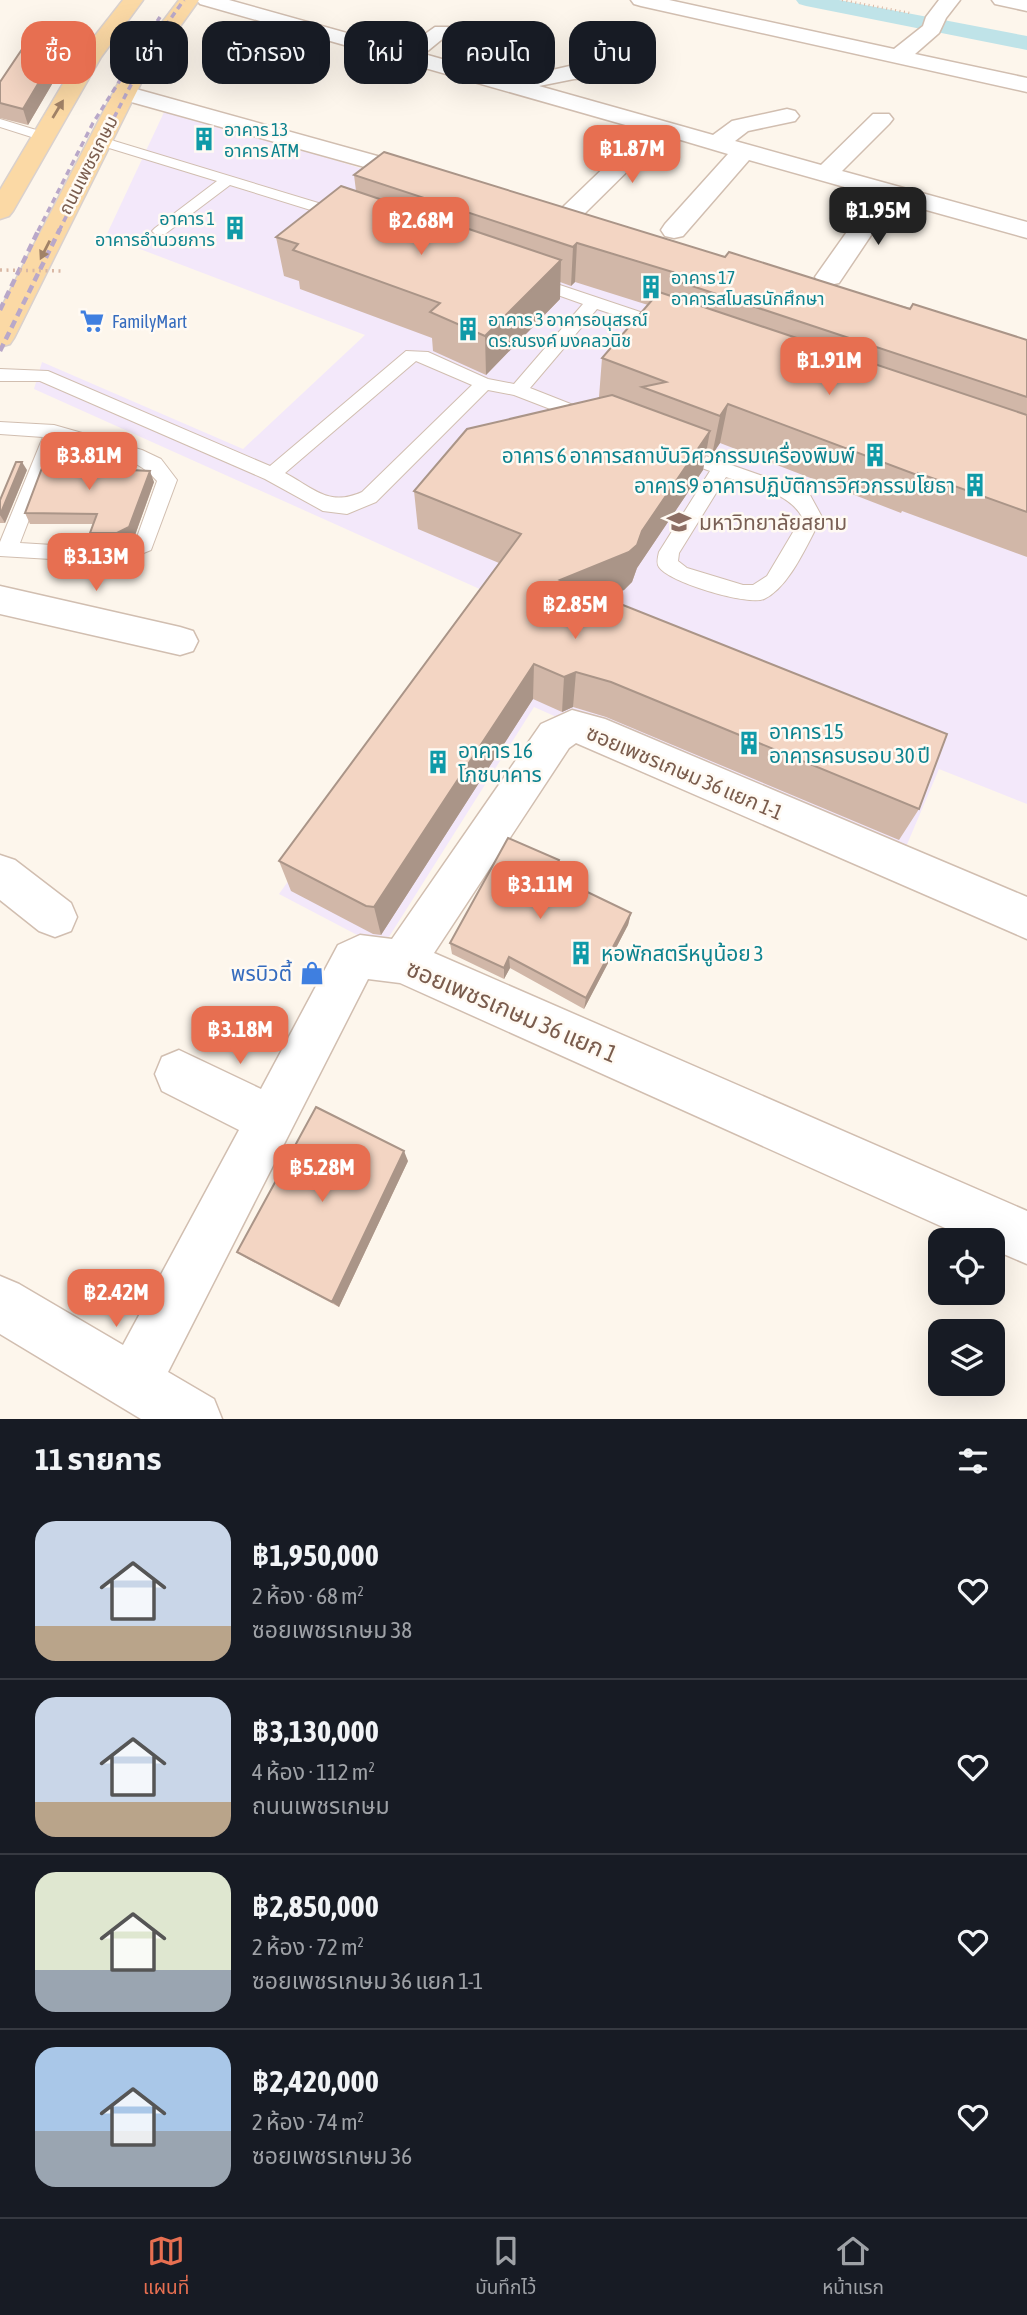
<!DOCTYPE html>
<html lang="th">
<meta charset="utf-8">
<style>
body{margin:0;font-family:"Asap Condensed","Noto Sans Thai",sans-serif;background:#20242c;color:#f1f3f6;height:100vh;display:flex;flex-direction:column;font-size:26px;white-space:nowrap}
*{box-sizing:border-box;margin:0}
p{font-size:23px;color:#9ea1a6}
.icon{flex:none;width:38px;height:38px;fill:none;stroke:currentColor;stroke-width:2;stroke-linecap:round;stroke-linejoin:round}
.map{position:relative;height:1419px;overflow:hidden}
.details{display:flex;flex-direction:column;background:#171b24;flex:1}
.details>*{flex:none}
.guide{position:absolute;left:21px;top:21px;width:985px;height:63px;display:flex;gap:14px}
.tools{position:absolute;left:928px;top:1228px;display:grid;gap:14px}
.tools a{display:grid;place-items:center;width:77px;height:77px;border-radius:14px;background:#171b24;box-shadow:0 7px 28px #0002;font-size:35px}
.price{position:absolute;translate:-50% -60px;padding:0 16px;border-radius:14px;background:#e76f51;color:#fff;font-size:23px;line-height:46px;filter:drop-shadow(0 2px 4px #0008)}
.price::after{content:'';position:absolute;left:50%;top:42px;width:21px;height:16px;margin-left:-10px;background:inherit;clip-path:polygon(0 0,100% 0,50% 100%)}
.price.on{background:#222;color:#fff}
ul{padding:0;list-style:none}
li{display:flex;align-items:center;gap:21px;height:175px;padding:0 35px}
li+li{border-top:2px solid #363941}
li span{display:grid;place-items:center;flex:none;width:196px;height:140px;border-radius:21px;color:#555}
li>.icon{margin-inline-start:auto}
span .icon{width:84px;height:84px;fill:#fffc;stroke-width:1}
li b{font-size:30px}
h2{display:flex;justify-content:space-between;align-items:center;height:84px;padding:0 35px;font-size:30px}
.tag{padding:0 24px;border-radius:21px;background:#171b24;box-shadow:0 7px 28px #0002;font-size:24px;line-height:63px}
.tag.on{background:#e76f51;color:#fff}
.menu{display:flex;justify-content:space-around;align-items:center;height:98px;border-top:2px solid #363941;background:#171b24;font-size:19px;color:#9ea1a6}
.menu a{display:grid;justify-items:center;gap:4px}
.menu .on{color:#e76f51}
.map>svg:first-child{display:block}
.education{fill:#f3e8fa}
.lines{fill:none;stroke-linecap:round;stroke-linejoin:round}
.canal{fill:#bfe3e8;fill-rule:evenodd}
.service-casing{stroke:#d1beb0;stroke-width:2}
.minor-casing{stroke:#d1beb0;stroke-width:3}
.primary-casing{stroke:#dad1cd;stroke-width:3}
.path{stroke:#d9b8a5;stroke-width:2.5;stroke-dasharray:1 3.5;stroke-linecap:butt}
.service{fill:#fff;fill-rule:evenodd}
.minor{fill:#fff;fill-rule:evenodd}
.primary{fill:#fbd9a5;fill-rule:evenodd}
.rail-far1{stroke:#b9a8c9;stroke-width:3.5;stroke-dasharray:6 4.5;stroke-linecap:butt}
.rail{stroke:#b9a8c9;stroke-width:4.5;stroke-dasharray:8 5;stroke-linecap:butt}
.path-bridge{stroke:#d9b8a5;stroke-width:3.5;stroke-dasharray:2 4.5;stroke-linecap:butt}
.wall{fill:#d1b7a8}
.shaded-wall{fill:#aa9588}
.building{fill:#f3d5c3;stroke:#aa9588;stroke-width:2}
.oneway{fill:#a18267}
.labels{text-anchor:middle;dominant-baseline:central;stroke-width:5;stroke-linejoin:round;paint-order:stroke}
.far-culture-label{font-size:18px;fill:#0d838f;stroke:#fffaf3;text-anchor:start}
.far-street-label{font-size:18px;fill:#7a5c4d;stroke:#fffaf3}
.far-shop-label{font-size:18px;fill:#366cbe;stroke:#fffaf3;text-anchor:start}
.culture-label{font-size:21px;fill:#0d838f;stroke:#fffaf3;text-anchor:start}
.education-label{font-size:21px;fill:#785e54;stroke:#fffaf3;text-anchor:start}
.street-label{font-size:21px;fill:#7a5c4d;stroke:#fffaf3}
.shop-label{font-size:21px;fill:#366cbe;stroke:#fffaf3;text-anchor:end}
.near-street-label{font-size:24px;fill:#7a5c4d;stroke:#fffaf3}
</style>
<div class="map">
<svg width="1027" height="1419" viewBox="0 0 1027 1419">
<rect width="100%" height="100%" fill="#fdf6ec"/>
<path class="education" d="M 166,108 L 1027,374 L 1027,804 L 939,769 L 897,868 L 534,707 L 382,948 L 279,894 L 493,595 L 34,389 L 42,362 L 243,449 L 365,335 L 106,236 Z"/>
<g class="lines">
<path class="canal" d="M 796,0 L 839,0 L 1027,36 L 1027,50 L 806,6 L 799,4 Z"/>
<g class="service-casing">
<path id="service" d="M 0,119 L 46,133 L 48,136 L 41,140 L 0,127 Z
M 101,137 L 348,212 L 351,215 L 343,220 L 230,185 L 165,234 L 155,234 L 152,231 L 155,228 L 217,181 L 96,144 L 94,141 Z
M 530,275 L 673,323 L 675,327 L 667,332 L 597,309 L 530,388 L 596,414 L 599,418 L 596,422 L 584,422 L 514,395 L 488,390 L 376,502 L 347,514 L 323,511 L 265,479 L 40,381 L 0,381 L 0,369 L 48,371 L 270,466 L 406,351 L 428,352 L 488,379 L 514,384 L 583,304 L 524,283 L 522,280 L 524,277 ZM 416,361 L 472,385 L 362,492 C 329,507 315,489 285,473 Z
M 0,422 L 54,425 L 142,450 L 161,459 L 177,480 L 151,550 L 119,563 L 0,556 L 0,542 L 43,437 L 0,434 ZM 60,439 C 92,449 135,454 157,481 L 136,540 L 117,549 L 20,543 Z
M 677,446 L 800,489 L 810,495 L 822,517 C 808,542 790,587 764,599 C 748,606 668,582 659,567 C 656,563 658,557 659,552 L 710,471 L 670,456 L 668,452 L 670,448 ZM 726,477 C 751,486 789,492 802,517 L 767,576 L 753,585 L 743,585 L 687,568 L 678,561 L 679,553 Z"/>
</g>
<g class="minor-casing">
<path id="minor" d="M 197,0 L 229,0 L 404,49 L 435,27 L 449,27 L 452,31 L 424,54 L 513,79 L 574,65 L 625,66 L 628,71 L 625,76 L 574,79 L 539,86 L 713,135 L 732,121 L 787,109 L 795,111 L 799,116 L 795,121 L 748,131 L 735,141 L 821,165 L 873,114 L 889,114 L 893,119 L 889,124 L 842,171 L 1027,222 L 1027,238 L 894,201 L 839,283 L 829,285 L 819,283 L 815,277 L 873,195 L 749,160 L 683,236 L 674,238 L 665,236 L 661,230 L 665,224 L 728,154 L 664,135 L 582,216 L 573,219 L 564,216 L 560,211 L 564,206 L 643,130 L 200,4 Z
M 631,0 L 669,0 L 894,49 L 923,26 L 926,17 L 939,0 L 960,0 L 946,18 L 939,33 L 915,54 L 1027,78 L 1027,92 L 641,6 L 634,4 Z
M 992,0 L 1027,0 L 1027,11 L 995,4 Z
M 125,86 L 388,159 L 391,164 L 388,169 L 379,171 L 117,98 L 114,93 L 117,88 Z
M 0,586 L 180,627 L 193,631 L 198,641 L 193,651 L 180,655 L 0,614 Z
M 572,710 L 605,719 L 1027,897 L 1027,939 L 576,743 L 569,748 L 434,953 L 1027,1211 L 1027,1264 L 992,1249 L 992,1241 L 974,1241 L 400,983 L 368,979 L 168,1372 L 214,1399 L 222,1419 L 141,1419 L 0,1334 L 0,1276 L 19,1284 L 123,1345 L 239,1130 L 162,1091 L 155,1074 L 162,1057 L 179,1050 L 261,1089 L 338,945 L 360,935 L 392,939 L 541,724 Z
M 0,855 L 15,860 L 71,903 L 77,917 L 71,931 L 55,937 L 39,931 L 0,900 Z"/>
</g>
<g class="primary-casing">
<path id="primary" d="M 123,0 L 143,0 L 101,57 L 13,211 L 9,216 L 0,219 L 0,190 L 80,55 Z
M 179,0 L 199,0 L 145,75 L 14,338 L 10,344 L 0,347 L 0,310 L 123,74 Z"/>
</g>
<path class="path" d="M 842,0 L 910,13"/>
<use href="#service" class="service"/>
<use href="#minor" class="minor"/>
<use href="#primary" class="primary"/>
<path class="rail-far1" d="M 38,231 L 93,123 L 160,17
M 59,231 C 98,153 132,70 184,0"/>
<path class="rail" d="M 0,310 L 39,229
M 0,351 L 60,229"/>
<path class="path-bridge" d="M 0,270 L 64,271"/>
</g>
<path class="wall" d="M 71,52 L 28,125 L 0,118 L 0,82 Z
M 354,175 L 725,257 L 1027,340 L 1027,557 L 902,511 L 901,513 L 720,443 L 712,455 L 706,452 L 703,470 L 637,568 L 632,582 L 624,590 L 604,598 L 919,809 L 899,840 L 606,717 L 573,707 L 562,712 L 533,699 L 381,935 L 373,934 L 291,891 L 279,861 L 499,563 L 418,529 L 414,491 L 599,397 L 602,358 L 648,305 L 575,282 L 571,286 L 560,282 L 560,299 L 486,375 L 433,351 L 432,338 L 300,289 L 299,281 L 284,276 L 276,237 L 356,191 Z
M 27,470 L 5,523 L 0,523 L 0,500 Z
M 119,470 L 154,482 L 134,538 L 122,544 L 95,543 L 90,533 L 93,524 L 30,524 L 25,513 Z
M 559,860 L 558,872 L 556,877 L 631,913 L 628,925 L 584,1009 L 510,968 L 504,979 L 452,954 L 450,943 Z
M 408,1161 L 339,1307 L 248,1259 L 237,1252 Z"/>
<path class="shaded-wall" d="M 66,37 L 71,52 L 28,125 L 23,109 Z
M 577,243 L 575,282 L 571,286 L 573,247 Z
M 561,260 L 560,299 L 486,375 L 485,336 Z
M 728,404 L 720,443 L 712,455 L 720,416 Z
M 710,431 L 703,470 L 637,568 L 632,582 L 624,590 L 558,617 L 560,580 L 642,531 Z
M 115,460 L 120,471 L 111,469 Z
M 22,462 L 27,470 L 5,523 L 0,515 Z
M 150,471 L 154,482 L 134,538 L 122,544 L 117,533 Z
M 534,664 L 533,699 L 381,935 L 374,907 Z
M 576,672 L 573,707 L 562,712 L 564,677 Z
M 559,860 L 558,872 L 551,887 L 552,875 Z
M 631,913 L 628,925 L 584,1009 L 586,998 Z
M 509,957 L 510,968 L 504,979 L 504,968 Z
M 404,1151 L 408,1161 L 339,1307 L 332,1302 Z"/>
<path class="building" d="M 37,27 L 66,37 L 23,109 L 0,103 L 0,82 Z
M 384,152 L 725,257 L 729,252 L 910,309 L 913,304 L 1027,340 L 1027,397 L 671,279 L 676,273 L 577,243 L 573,247 L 354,175 Z
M 341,186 L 561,260 L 485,336 L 430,312 L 440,303 L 293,250 L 298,244 L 276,237 Z
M 659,292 L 1027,415 L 1027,512 L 918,473 L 917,475 L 728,404 L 720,416 L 642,387 L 666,382 L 602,358 Z
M 612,395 L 710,431 L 642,531 L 637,545 L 629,552 L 560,580 L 947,734 L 919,809 L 611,682 L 576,672 L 564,677 L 534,664 L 374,907 L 366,906 L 279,861 L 521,534 L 414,491 L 467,429 Z
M 45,460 L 115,460 L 111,469 L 150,471 L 129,527 L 117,533 L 90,533 L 97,514 L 25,513 Z
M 16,462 L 22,462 L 0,515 L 0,500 Z
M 508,838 L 559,860 L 552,875 L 631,913 L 586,998 L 509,957 L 504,968 L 450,943 Z
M 316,1107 L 404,1151 L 332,1302 L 237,1252 Z"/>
<defs><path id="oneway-solid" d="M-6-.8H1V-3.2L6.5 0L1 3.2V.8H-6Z" transform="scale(1.75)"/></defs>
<g class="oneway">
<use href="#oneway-solid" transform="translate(58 109) rotate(-59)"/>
<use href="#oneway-solid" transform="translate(45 250) rotate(117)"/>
</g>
<defs>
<g id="building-bare" transform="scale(1.89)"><path d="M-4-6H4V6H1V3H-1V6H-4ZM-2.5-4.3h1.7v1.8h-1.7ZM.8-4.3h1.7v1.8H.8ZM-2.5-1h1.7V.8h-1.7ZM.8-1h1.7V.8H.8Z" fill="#0f9aa8" stroke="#fffaf3" stroke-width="2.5" paint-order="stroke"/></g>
<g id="supermarket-bare" transform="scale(1.89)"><path d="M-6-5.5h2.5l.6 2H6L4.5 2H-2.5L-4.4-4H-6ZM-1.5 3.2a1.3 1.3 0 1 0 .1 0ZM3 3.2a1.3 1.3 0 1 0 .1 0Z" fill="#3f7fe0" stroke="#fffaf3" stroke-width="2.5" paint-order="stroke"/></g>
<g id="university-bare" transform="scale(1.89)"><path d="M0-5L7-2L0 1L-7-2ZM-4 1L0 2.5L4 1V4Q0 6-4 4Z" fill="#8d6e63" stroke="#fffaf3" stroke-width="2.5" paint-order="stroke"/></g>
<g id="shop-bare" transform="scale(1.89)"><path d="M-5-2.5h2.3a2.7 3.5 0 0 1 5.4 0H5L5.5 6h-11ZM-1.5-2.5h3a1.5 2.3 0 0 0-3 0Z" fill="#3f7fe0" stroke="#fffaf3" stroke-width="2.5" paint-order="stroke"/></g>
</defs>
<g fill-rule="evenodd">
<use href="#building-bare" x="204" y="139"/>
<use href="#building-bare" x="235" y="228"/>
<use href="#building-bare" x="651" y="287"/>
<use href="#supermarket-bare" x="92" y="321"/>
<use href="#building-bare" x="468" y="329"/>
<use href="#building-bare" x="875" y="455"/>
<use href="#building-bare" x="975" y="485"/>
<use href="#university-bare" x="679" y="522"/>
<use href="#building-bare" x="749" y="743"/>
<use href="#building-bare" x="438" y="762"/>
<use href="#building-bare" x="581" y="953"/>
<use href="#shop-bare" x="312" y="973"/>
</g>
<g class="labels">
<g class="far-culture-label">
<text x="224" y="129">อาคาร 13<tspan x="224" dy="21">อาคาร ATM</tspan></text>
<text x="215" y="218" text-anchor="end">อาคาร 1<tspan x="215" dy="21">อาคารอำนวยการ</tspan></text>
<text x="671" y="277">อาคาร 17<tspan x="671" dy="21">อาคารสโมสรนักศึกษา</tspan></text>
<text x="488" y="319">อาคาร 3 อาคารอนุสรณ์<tspan x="488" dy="21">ดร.ณรงค์ มงคลวนิช</tspan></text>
</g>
<g class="far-street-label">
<text transform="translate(88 165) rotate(-63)">ถนนเพชรเกษม</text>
</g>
<g class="far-shop-label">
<text x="112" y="321">FamilyMart</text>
</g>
<g class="culture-label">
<text x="855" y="455" text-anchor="end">อาคาร 6 อาคารสถาบันวิศวกรรมเครื่องพิมพ์</text>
<text x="955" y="485" text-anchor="end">อาคาร 9 อาคารปฏิบัติการวิศวกรรมโยธา</text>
<text x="769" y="731">อาคาร 15<tspan x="769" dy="24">อาคารครบรอบ 30 ปี</tspan></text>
<text x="458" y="750">อาคาร 16<tspan x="458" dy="24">โภชนาคาร</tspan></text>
<text x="601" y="953">หอพักสตรีหนูน้อย 3</text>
</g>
<g class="education-label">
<text x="699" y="522">มหาวิทยาลัยสยาม</text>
</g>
<g class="street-label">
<text transform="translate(685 772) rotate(23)">ซอยเพชรเกษม 36 แยก 1-1</text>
</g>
<g class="shop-label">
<text x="292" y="973">พรบิวตี้</text>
</g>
<g class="near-street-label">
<text transform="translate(512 1011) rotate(23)">ซอยเพชรเกษม 36 แยก 1</text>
</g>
</g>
</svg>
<div class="tools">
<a><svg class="icon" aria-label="locate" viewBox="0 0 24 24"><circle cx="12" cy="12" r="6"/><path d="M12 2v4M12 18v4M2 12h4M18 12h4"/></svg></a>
<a><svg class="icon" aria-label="layers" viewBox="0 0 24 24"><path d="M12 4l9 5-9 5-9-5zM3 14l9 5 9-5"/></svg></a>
</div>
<b class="price" style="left:632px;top:185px">฿1.87M</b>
<b class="price on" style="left:878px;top:247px">฿1.95M</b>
<b class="price" style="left:421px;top:257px">฿2.68M</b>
<b class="price" style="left:829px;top:397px">฿1.91M</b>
<b class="price" style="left:89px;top:492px">฿3.81M</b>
<b class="price" style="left:96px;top:593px">฿3.13M</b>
<b class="price" style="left:575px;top:641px">฿2.85M</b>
<b class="price" style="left:540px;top:921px">฿3.11M</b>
<b class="price" style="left:240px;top:1066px">฿3.18M</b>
<b class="price" style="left:322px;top:1204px">฿5.28M</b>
<b class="price" style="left:116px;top:1329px">฿2.42M</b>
<div class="guide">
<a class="tag on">ซื้อ</a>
<a class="tag">เช่า</a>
<a class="tag">ตัวกรอง</a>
<a class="tag">ใหม่</a>
<a class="tag">คอนโด</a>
<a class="tag">บ้าน</a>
</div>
</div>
<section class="details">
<h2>11 รายการ<svg class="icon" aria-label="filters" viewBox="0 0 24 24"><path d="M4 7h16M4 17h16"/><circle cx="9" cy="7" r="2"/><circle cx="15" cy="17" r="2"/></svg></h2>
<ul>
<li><span style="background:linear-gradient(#c9d6e8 75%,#b9a48a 0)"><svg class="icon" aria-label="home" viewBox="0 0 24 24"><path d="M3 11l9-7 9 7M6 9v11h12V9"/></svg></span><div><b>฿1,950,000</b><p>2 ห้อง · 68 m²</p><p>ซอยเพชรเกษม 38</p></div><svg class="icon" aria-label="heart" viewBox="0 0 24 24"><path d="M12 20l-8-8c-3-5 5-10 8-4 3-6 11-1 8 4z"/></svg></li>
<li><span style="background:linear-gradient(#c9d6e8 75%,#b9a48a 0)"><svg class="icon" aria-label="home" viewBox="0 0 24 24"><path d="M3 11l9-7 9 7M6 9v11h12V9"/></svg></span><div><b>฿3,130,000</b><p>4 ห้อง · 112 m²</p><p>ถนนเพชรเกษม</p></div><svg class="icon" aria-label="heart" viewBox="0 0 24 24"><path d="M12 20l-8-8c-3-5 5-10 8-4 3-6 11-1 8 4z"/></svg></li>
<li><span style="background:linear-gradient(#dfe7d0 70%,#9aa5b1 0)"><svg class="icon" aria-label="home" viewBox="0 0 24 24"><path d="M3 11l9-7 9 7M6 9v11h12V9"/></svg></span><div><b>฿2,850,000</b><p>2 ห้อง · 72 m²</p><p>ซอยเพชรเกษม 36 แยก 1-1</p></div><svg class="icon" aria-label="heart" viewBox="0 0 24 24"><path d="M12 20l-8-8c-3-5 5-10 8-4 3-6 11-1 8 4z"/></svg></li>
<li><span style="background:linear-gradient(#a9c7e8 60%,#9aa5b1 0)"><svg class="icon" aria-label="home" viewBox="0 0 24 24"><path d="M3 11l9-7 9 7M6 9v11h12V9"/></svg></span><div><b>฿2,420,000</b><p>2 ห้อง · 74 m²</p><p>ซอยเพชรเกษม 36</p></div><svg class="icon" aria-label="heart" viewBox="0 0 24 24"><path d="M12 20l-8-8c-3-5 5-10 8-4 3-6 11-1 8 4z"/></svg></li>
</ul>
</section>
<nav class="menu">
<a class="on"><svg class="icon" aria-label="map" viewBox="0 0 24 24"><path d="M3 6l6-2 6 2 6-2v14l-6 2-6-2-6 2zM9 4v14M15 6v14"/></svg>แผนที่</a>
<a><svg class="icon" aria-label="saved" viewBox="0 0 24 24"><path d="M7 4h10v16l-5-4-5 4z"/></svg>บันทึกไว้</a>
<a><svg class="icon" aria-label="home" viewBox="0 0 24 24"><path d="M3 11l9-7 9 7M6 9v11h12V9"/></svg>หน้าแรก</a>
</nav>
